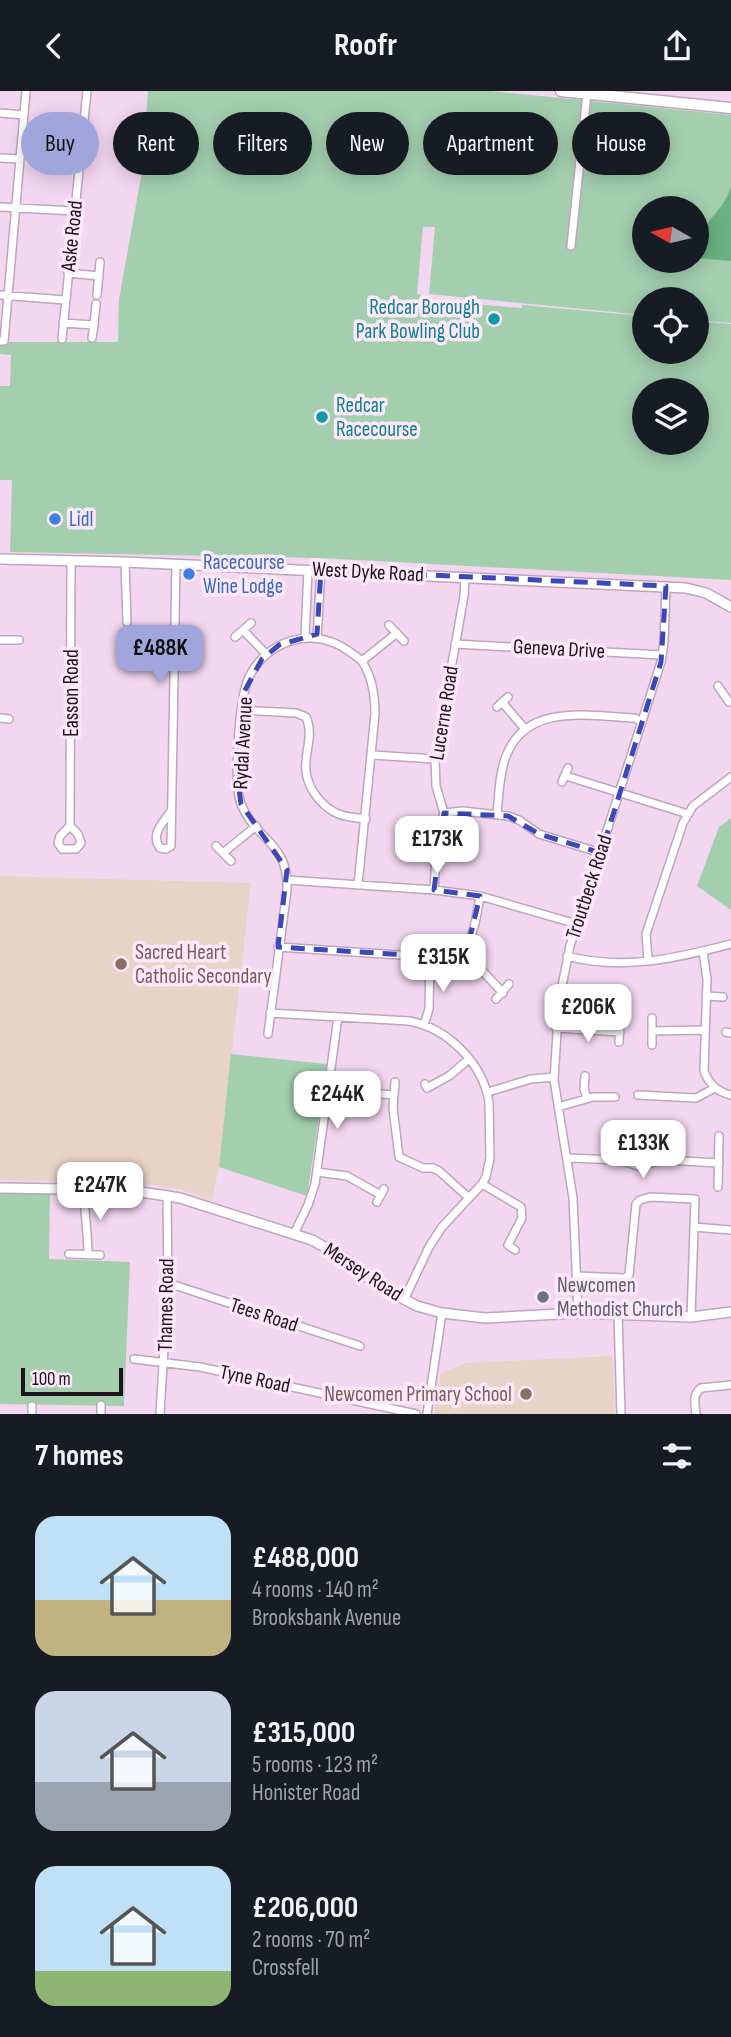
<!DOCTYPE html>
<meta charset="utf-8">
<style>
body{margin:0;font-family:"Sofia Sans Condensed",sans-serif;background:#20242c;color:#f1f3f6;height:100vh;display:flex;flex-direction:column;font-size:26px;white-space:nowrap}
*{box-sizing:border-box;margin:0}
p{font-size:23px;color:#9ea1a6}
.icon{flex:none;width:38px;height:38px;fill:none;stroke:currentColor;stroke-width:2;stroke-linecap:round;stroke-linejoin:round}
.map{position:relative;height:1323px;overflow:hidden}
.panel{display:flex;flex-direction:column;background:#171b24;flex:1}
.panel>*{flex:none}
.top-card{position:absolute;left:21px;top:21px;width:690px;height:63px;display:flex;gap:14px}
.needle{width:46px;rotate:278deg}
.tools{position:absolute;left:632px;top:105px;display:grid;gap:14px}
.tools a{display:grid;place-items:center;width:77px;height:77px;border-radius:50%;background:#171b24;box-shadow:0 4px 18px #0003;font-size:35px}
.scale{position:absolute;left:21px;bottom:18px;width:102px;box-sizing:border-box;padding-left:7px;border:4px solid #1e141d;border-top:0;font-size:19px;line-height:24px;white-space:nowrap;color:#1e141d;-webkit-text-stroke:5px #fde7fb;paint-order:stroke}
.price{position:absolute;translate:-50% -60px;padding:0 16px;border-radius:14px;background:#fff;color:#222;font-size:23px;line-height:46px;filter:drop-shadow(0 2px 4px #0008)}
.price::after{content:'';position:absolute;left:50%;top:42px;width:21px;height:16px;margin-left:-10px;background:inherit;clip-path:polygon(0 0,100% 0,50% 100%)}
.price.active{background:#a0a6db;color:#111}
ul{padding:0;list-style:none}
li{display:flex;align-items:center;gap:21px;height:175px;padding:0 35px}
li span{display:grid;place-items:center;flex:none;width:196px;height:140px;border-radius:21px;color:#555}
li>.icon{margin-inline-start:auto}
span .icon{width:84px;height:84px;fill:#fffc;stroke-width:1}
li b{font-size:30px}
h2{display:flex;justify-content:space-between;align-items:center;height:84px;padding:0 35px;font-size:30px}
.chip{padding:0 24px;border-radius:32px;background:#171b24;box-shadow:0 4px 18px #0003;font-size:24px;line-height:63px}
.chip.active{background:#a0a6db;color:#111}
header{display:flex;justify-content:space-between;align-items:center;height:91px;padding:0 35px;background:#171b24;font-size:32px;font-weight:700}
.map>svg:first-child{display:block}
.education{fill:#e9d3c6}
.green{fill:#a3cfaf;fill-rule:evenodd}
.forest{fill:#69b181}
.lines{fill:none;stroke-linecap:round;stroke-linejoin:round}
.minor-casing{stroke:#bea4bc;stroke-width:10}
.tertiary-casing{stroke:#bea4bc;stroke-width:12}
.secondary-casing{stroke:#bea4bc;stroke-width:13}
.minor{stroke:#fff;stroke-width:7}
.tertiary{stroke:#fff;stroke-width:9}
.secondary{stroke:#fff;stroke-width:10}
.marked{fill:none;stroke:#3c47ba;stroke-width:5;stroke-dasharray:14 9;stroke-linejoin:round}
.culture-dot{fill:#0f9aa8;stroke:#fde7fb;stroke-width:2.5}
.shop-dot{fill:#3f7fe0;stroke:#fde7fb;stroke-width:2.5}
.education-dot{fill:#8d6e63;stroke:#fde7fb;stroke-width:2.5}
.worship-dot{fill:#6b7280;stroke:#fde7fb;stroke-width:2.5}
.labels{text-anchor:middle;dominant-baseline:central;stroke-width:7;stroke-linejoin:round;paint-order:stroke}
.street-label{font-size:21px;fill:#1e141d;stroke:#fde7fb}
.culture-label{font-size:21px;fill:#0d838f;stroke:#fde7fb;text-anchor:end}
.shop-label{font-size:21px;fill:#366cbe;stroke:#fde7fb;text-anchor:start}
.education-label{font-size:21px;fill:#785e54;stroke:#fde7fb;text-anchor:start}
.worship-label{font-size:21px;fill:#5b616d;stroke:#fde7fb;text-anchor:start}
</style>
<header><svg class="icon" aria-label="back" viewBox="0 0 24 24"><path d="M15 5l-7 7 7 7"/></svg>Roofr<svg class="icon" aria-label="share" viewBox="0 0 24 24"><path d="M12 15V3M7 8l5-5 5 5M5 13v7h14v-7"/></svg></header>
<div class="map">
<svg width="731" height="1323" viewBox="0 0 731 1323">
<rect width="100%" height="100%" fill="#f3d7f1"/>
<path class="education" d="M 0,785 L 251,792 L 219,1076 L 212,1109 L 179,1098 L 141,1092 L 0,1089 Z
M 612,1265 L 615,1323 L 434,1323 L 441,1282 L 466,1272 Z"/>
<path class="green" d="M 148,0 L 490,0 L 731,24 L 731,232 L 697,229 L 696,208 L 644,208 L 644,224 L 429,203 L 435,136 L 423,136 L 417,203 L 421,204 L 421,209 L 522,217 L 522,214 L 644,225 L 644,261 L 696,261 L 697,230 L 731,233 L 731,489 L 320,467 L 10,461 L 12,389 L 0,389 L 0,295 L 10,295 L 11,264 L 0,263 L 0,255 L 4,255 L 4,251 L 118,251 L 119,208 L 141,86 ZM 644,117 L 696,117 L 696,170 L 644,170 ZM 644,299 L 696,299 L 696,352 L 644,352 Z
M 731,727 L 731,819 L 697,795 L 719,736 Z
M 231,963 L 327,973 L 307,1105 L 219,1076 Z
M 0,1102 L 50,1102 L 49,1168 L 130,1171 L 124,1315 L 0,1313 Z"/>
<path class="forest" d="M 731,96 L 731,170 L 697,167 C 696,131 721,126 731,96 Z"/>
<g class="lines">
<g class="minor-casing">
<path id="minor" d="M 0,22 L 24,24
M 0,67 L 20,68
M 0,116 L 74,120
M 571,155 L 587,3
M 68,182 L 99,185
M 0,204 L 65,209
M 97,204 L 100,171
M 63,232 L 94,234 L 92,247
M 94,234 L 96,213
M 62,248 L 87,0
M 0,250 L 4,250 L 26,0
M 125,471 L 127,531
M 389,534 L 404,550
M 243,539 L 266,563
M 235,546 L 251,532
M 305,546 L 308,479
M 317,546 L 321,479
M 0,549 L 19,549
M 455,553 L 662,564
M 362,570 L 397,542
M 718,595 L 729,611
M 502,611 L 525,638
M 497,616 L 508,606
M 242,619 L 296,622 L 306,626 C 318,653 292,673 317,706 C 331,724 344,726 366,728
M 0,627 L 9,628
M 372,664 L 435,668
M 566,685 L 688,723
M 562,691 L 568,677
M 171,720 C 163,732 150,743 160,757 L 166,758 L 171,755 L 176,473
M 444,722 L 463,720 L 508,725 L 519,729 L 539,743 L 601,762
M 497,723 C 499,704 499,683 506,665 C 527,611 590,625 635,627 L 642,631
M 70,735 L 60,745 L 58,752 L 62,758 L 76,758 L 81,752 L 78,743 L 70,735 L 71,470
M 216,755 L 231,770
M 223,762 L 256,735
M 287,789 L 434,799 L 480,805 L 577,833
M 434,799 L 437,746 L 444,722 L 436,695 L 435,668 L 464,505 L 465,486
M 278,856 L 430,866 C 473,868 474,839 480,805
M 462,858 L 503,902
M 703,860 L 707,889 L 704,980 C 709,993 717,1001 731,1004
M 567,865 C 622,880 678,867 731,853
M 648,869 L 646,843 L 683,732 L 693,715 L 731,686
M 706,905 L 723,906
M 496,908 L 509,893
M 270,922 L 409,930 C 448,937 483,973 489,1011 L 490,1067 L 486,1086 L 482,1093 L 442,1136 L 429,1156 L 404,1209
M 424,934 L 429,918 L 430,866
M 556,937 L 620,941
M 652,940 L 705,939
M 726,941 L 731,942
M 268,943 L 287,799 C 289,751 256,750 241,713 C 233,691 239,607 249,586 C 267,549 313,535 347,559 C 353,563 360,567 363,572 C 373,588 375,606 375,623 L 358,794
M 619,951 L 620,931
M 652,954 L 652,927
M 585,985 L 584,998 L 587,1007
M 395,991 L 393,1017 L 399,1066 L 423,1077 L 433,1077 L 439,1080 L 468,1106
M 425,993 L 427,997 L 449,985 L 469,968
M 488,1001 L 531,988 L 554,986
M 381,1003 L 393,1004
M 638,1004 L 696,1007 L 715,997
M 558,1016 L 593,1006 L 615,1006
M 568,1067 L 619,1069 L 638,1075 L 664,1069 L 719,1072
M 317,1081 L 347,1085 L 381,1104
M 482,1093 L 521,1116 L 522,1127 L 508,1154 L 515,1159
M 718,1096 L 719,1045
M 84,1098 C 84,1121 88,1141 88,1164
M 377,1111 L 384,1098
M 694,1136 L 731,1139
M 294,1143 L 308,1114 L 315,1093 L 338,926
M 69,1163 L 100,1164
M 577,1185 L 625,1187 L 629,1184 L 636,1113 L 640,1109 L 650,1106 L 695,1108 L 691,1226
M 168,1192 L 360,1255
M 578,1222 L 573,1107 L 554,989 L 559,910 L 570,855 L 661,571 L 664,552 L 666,495
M 618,1224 L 621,1323
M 134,1268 L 200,1276 L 416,1323
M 32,1323 L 32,1315
M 101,1323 L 101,1314
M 160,1323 L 168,1192 L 167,1104
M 427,1323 L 442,1222
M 696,1323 C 695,1313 692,1304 701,1297 L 731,1294"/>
</g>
<g class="tertiary-casing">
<path id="tertiary" d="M 0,468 L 125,471 L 686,497 L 706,502 L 731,516
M 0,1097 L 128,1099 L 180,1107 L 312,1149 L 346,1168 L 377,1194 L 417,1215 L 442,1222 L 485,1227 L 578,1222 L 691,1226 L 731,1221"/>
</g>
<g class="secondary-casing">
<path id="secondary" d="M 561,0 L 731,17"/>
</g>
<use href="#minor" class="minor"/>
<use href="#tertiary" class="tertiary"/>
<use href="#secondary" class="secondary"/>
</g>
<path class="marked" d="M 321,479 L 666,495 L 661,571 L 601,762 L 539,743 L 508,725 L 444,722 L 434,799 L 480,805 L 469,850 L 456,863 L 441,866 L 278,856 L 287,779 L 241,713 L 237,684 L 244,601 L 262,568 L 279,554 L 317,543 Z"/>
<g class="culture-dot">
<circle cx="494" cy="228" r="7"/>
<circle cx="322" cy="326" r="7"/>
</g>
<g class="shop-dot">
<circle cx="55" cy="428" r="7"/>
<circle cx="189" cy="483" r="7"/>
</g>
<g class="education-dot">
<circle cx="121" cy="873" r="7"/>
<circle cx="526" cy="1303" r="7"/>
</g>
<circle class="worship-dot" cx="543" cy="1206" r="7"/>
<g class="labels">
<g class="street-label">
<text transform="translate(72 145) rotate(-84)">Aske Road</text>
<text transform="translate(368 481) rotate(3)">West Dyke Road</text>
<text transform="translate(559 558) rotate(3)">Geneva Drive</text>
<text transform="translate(71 602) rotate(-90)">Easson Road</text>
<text transform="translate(444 622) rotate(-81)">Lucerne Road</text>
<text transform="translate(243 652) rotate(-87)">Rydal Avenue</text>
<text transform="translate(589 796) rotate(-72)">Troutbeck Road</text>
<text transform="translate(363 1181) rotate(33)">Mersey Road</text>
<text transform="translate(166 1214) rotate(-89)">Thames Road</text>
<text transform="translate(264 1224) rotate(18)">Tees Road</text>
<text transform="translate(255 1288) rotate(12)">Tyne Road</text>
</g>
<g class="culture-label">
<text x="480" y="216">Redcar Borough<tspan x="480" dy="24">Park Bowling Club</tspan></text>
<text x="336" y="314" text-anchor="start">Redcar<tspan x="336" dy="24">Racecourse</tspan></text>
</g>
<g class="shop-label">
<text x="69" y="428">Lidl</text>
<text x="203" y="471">Racecourse<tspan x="203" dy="24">Wine Lodge</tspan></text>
</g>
<g class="education-label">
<text x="135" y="861">Sacred Heart<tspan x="135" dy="24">Catholic Secondary</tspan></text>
<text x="512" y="1303" text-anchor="end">Newcomen Primary School</text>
</g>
<g class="worship-label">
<text x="557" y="1194">Newcomen<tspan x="557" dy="24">Methodist Church</tspan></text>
</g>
</g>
</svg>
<div class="tools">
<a><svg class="needle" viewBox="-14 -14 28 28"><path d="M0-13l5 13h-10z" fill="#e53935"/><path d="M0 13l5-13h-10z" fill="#9ea1a6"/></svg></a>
<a><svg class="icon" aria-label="locate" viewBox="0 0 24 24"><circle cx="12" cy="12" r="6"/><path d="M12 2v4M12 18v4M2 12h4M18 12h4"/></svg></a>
<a><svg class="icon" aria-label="layers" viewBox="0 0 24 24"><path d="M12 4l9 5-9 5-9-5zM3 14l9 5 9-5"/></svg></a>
</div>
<div class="scale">100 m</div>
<b class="price active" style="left:160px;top:594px">£488K</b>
<b class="price" style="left:437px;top:785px">£173K</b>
<b class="price" style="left:443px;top:903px">£315K</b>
<b class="price" style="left:588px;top:953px">£206K</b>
<b class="price" style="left:337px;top:1040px">£244K</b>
<b class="price" style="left:643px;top:1089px">£133K</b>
<b class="price" style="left:100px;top:1131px">£247K</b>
<div class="top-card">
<a class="chip active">Buy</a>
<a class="chip">Rent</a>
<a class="chip">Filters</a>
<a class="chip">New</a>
<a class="chip">Apartment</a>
<a class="chip">House</a>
</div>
</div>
<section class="panel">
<h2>7 homes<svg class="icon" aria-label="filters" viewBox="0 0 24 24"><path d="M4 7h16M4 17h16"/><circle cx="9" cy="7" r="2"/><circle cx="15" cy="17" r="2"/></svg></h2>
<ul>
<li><span style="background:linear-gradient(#bfe0f5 60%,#c2b280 0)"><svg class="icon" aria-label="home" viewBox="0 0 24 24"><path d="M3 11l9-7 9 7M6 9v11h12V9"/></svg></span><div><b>£488,000</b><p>4 rooms · 140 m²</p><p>Brooksbank Avenue</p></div></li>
<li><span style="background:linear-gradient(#c9d6e8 65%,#9aa5b1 0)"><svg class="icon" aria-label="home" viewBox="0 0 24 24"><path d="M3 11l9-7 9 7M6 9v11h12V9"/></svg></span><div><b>£315,000</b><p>5 rooms · 123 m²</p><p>Honister Road</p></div></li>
<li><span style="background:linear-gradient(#bfe0f5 75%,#8fb573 0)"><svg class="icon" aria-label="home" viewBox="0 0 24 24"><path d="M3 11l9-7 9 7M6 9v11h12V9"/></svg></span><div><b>£206,000</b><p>2 rooms · 70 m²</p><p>Crossfell</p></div></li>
</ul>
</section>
